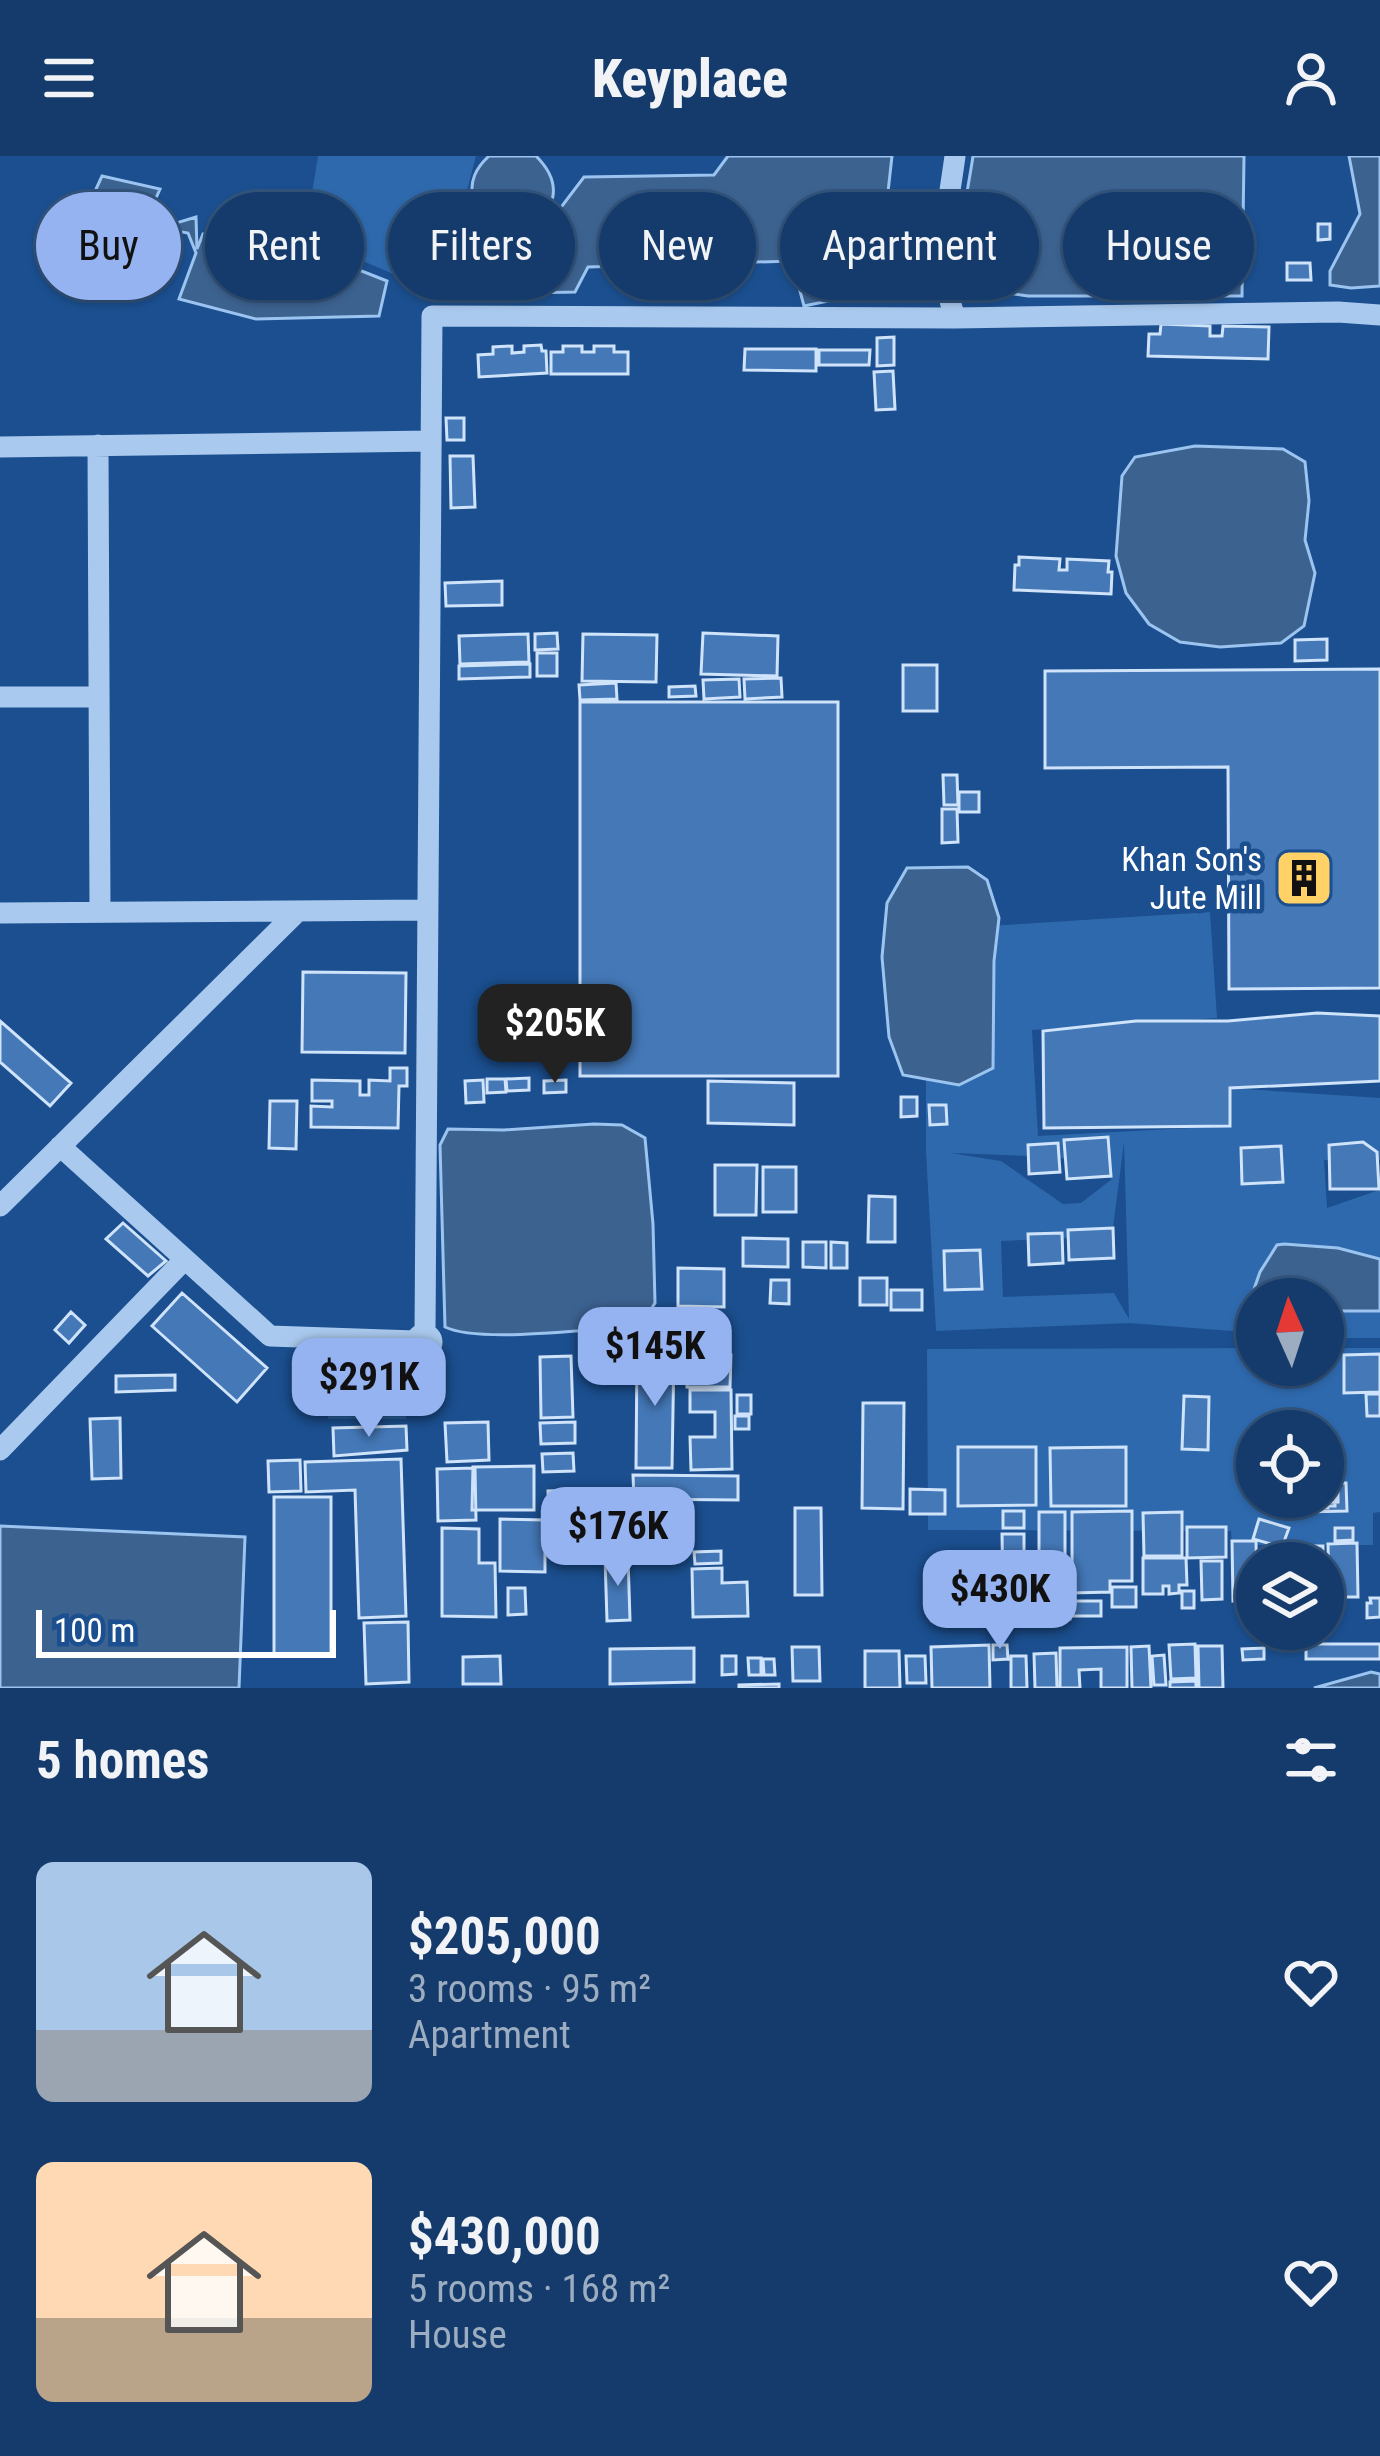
<!DOCTYPE html>
<meta charset="utf-8">
<style>
body{margin:0;font-family:"Roboto Condensed",sans-serif;background:#1d4271;color:#f1f3f6;height:100vh;display:flex;flex-direction:column;font-size:45px;white-space:nowrap}
*{box-sizing:border-box;margin:0}
p{font-size:39px;color:#9dadc1}
.icon{flex:none;width:66px;height:66px;fill:none;stroke:currentColor;stroke-width:2;stroke-linecap:round;stroke-linejoin:round}
.map{position:relative;height:1532px;overflow:hidden}
.sheet{display:flex;flex-direction:column;background:#143b6b;flex:1}
.sheet>*{flex:none}
.banner{position:absolute;left:36px;top:36px;width:1308px;height:108px;display:flex;gap:24px}
.needle{width:78px;rotate:357deg}
.buttons{position:absolute;left:1236px;top:1122px;display:grid;gap:24px}
.buttons a{display:grid;place-items:center;width:108px;height:108px;border-radius:50%;background:#143b6b;box-shadow:0 3px 9px #0004,0 0 0 3px #33557e;font-size:60px}
.scale{position:absolute;left:36px;bottom:30px;width:300px;box-sizing:border-box;padding-left:12px;border:6px solid #fff;border-top:0;font-size:33px;line-height:42px;white-space:nowrap;color:#fff;-webkit-text-stroke:9px #1b4f8f;paint-order:stroke}
.price{position:absolute;translate:-50% -102px;padding:0 27px;border-radius:24px;background:#95b2f1;color:#111;font-size:39px;line-height:78px;filter:drop-shadow(0 3px 6px #0008)}
.price::after{content:'';position:absolute;left:50%;top:72px;width:36px;height:27px;margin-left:-18px;background:inherit;clip-path:polygon(0 0,100% 0,50% 100%)}
.price.active{background:#222;color:#fff}
ul{padding:0;list-style:none}
li{display:flex;align-items:center;gap:36px;height:300px;padding:0 36px}
li span{display:grid;place-items:center;flex:none;width:336px;height:240px;border-radius:18px;color:#555}
li>.icon{margin-inline-start:auto}
span .icon{width:144px;height:144px;fill:#fffc;stroke-width:1}
li b{font-size:51px}
h2{display:flex;justify-content:space-between;align-items:center;height:144px;padding:0 36px;font-size:51px}
.chip{padding:0 42px;border-radius:54px;background:#143b6b;box-shadow:0 3px 9px #0004,0 0 0 3px #33557e;font-size:42px;line-height:108px}
.chip.active{background:#95b2f1;color:#111}
header{display:flex;justify-content:space-between;align-items:center;height:156px;padding:0 36px;background:#143b6b;font-size:54px;font-weight:800}
.map>svg:first-child{display:block}
.green{fill:#2e69ad;fill-rule:evenodd}
.water{fill:#3c6290;stroke:#9cc4f0;stroke-width:3}
.building{fill:#4478b7;stroke:#cfe3fa;stroke-width:3}
.lines{fill:none;stroke-linecap:round;stroke-linejoin:round}
.minor{stroke:#a9c9ee;stroke-width:21}
.labels{text-anchor:middle;dominant-baseline:central;stroke-width:9;stroke-linejoin:round;paint-order:stroke}
.poi-label{font-size:33px;fill:#fff;stroke:#1b4f8f;text-anchor:end}
</style>
<header><svg class="icon" aria-label="menu" viewBox="0 0 24 24"><path d="M4 6h16M4 12h16M4 18h16"/></svg>Keyplace<svg class="icon" aria-label="person" viewBox="0 0 24 24"><circle cx="12" cy="8" r="4"/><path d="M4 21q1-7 8-7t8 7"/></svg></header>
<div class="map">
<svg width="1380" height="1532" viewBox="0 0 1380 1532">
<rect width="100%" height="100%" fill="#1b4f8f"/>
<path class="green" d="M 318,0 L 476,0 L 443,126 L 407,124 L 305,80 Z
M 1210,756 L 1217,862 L 1032,874 L 1038,980 L 1229,970 L 1230,932 L 1380,942 L 1380,1004 L 1324,1004 L 1327,1052 L 1379,1034 L 1380,1009 L 1380,1182 L 1323,1182 L 1323,1143 L 1257,1143 L 1257,1177 L 1129,1167 L 936,1175 L 926,996 L 926,774 ZM 1124,986 L 1129,1163 L 1114,1137 L 1003,1141 L 1001,1085 L 1112,1080 ZM 950,997 L 1059,1001 L 1112,1023 L 1081,1047 L 1063,1048 L 1001,1005 Z
M 1257,1192 L 1257,1209 L 1323,1209 L 1323,1192 L 1380,1192 L 1380,1356 L 1373,1357 L 1373,1389 L 1232,1389 L 1231,1375 L 928,1374 L 927,1193 ZM 1257,1275 L 1323,1275 L 1323,1341 L 1257,1341 Z
M 325,1196 L 405,1199 L 406,1263 L 328,1263 Z"/>
<path class="water" d="M 489,0 L 536,0 C 595,59 486,107 473,43 C 469,25 476,12 489,0 Z
M 728,0 L 892,0 L 877,135 L 804,150 L 792,105 L 588,111 L 575,136 L 531,137 L 525,114 L 529,142 L 454,135 L 470,77 L 520,83 L 524,104 L 556,93 L 549,67 L 584,21 L 714,19 Z
M 973,0 L 1244,0 L 1242,140 L 1028,140 L 964,131 C 951,108 969,30 973,0 Z
M 1349,0 L 1380,0 L 1380,130 L 1351,132 L 1330,129 L 1330,115 L 1360,58 Z
M 102,20 L 160,33 L 130,100 L 74,81 Z
M 196,61 L 197,93 L 203,78 L 263,76 L 387,125 L 379,160 L 256,163 L 179,143 L 196,97 L 188,77 L 176,75 L 176,67 Z
M 1195,290 L 1283,293 L 1305,306 L 1309,345 L 1305,384 L 1315,417 L 1304,470 L 1281,487 L 1220,491 L 1180,486 L 1149,468 L 1126,437 L 1116,400 L 1122,320 L 1135,301 Z
M 968,711 L 987,724 L 999,762 L 994,805 L 993,912 L 959,929 L 903,919 L 889,881 L 882,801 L 887,747 L 907,712 Z
M 594,968 L 622,969 L 645,982 L 653,1068 L 655,1147 L 640,1170 C 596,1172 480,1188 445,1171 L 440,989 L 448,973 L 504,974 Z
M 1284,1088 L 1338,1092 L 1380,1103 L 1380,1155 L 1323,1155 L 1323,1143 L 1262,1143 L 1253,1136 L 1260,1116 L 1277,1089 Z
M 0,1370 L 245,1381 L 239,1532 L 0,1532 Z
M 1371,1516 L 1380,1518 L 1380,1532 L 1314,1532 Z"/>
<path class="building" d="M 420,59 L 443,64 L 438,89 L 415,84 Z
M 1318,68 L 1330,68 L 1330,83 L 1318,84 Z
M 1287,107 L 1310,107 L 1311,124 L 1287,124 Z
M 1161,168 L 1210,170 L 1210,180 L 1222,180 L 1223,170 L 1269,171 L 1268,203 L 1148,200 L 1149,178 L 1160,178 Z
M 894,181 L 894,209 L 877,210 L 877,182 Z
M 541,189 L 542,195 L 546,195 L 547,217 L 479,221 L 478,199 L 493,198 L 493,191 L 512,190 L 512,197 L 524,196 L 524,190 Z
M 563,190 L 582,190 L 582,196 L 594,196 L 594,190 L 614,190 L 614,196 L 628,196 L 628,218 L 551,218 L 551,196 L 563,196 Z
M 745,193 L 816,193 L 816,215 L 744,214 Z
M 819,194 L 870,194 L 869,209 L 819,209 Z
M 893,215 L 895,253 L 876,254 L 874,216 Z
M 446,262 L 464,262 L 464,284 L 447,284 Z
M 450,300 L 473,300 L 475,351 L 451,352 Z
M 1019,401 L 1060,403 L 1059,414 L 1067,414 L 1067,403 L 1109,405 L 1108,416 L 1112,416 L 1111,438 L 1014,434 L 1015,409 L 1019,409 Z
M 502,425 L 502,449 L 446,450 L 445,427 Z
M 557,477 L 558,493 L 535,494 L 535,478 Z
M 703,477 L 778,480 L 777,520 L 701,518 Z
M 528,478 L 529,506 L 460,508 L 459,480 Z
M 583,478 L 657,479 L 656,526 L 582,525 Z
M 1327,483 L 1327,504 L 1295,505 L 1295,484 Z
M 537,497 L 557,497 L 557,520 L 537,520 Z
M 530,508 L 530,521 L 459,523 L 459,510 Z
M 903,509 L 937,509 L 937,555 L 903,555 Z
M 1380,513 L 1380,832 L 1229,833 L 1228,611 L 1045,612 L 1045,515 Z
M 781,522 L 782,541 L 745,543 L 744,523 Z
M 739,523 L 740,541 L 704,543 L 703,524 Z
M 616,527 L 617,543 L 580,544 L 579,529 Z
M 695,530 L 696,540 L 669,541 L 669,531 Z
M 580,546 L 838,546 L 838,920 L 580,920 Z
M 943,619 L 957,619 L 958,649 L 944,649 Z
M 959,636 L 979,636 L 979,656 L 959,656 Z
M 942,653 L 957,653 L 958,686 L 942,687 Z
M 303,816 L 406,817 L 405,897 L 302,896 Z
M 1317,857 L 1380,860 L 1380,925 L 1230,932 L 1230,970 L 1044,972 L 1043,875 L 1136,865 L 1228,865 Z
M 0,865 L 71,927 L 50,950 L 0,906 Z
M 390,912 L 407,912 L 407,930 L 399,930 L 398,972 L 311,971 L 311,950 L 332,951 L 332,945 L 312,945 L 312,924 L 360,925 L 360,939 L 369,939 L 369,924 L 390,925 Z
M 529,922 L 529,934 L 507,935 L 506,923 Z
M 487,923 L 505,923 L 506,936 L 487,937 Z
M 483,924 L 484,946 L 466,947 L 465,925 Z
M 566,924 L 566,936 L 544,937 L 544,925 Z
M 708,925 L 794,927 L 794,969 L 708,967 Z
M 901,941 L 917,941 L 917,960 L 901,961 Z
M 270,945 L 297,945 L 296,993 L 269,992 Z
M 929,949 L 946,949 L 947,968 L 930,969 Z
M 1108,981 L 1111,1020 L 1067,1023 L 1064,984 Z
M 1363,986 L 1377,996 L 1379,1033 L 1330,1033 L 1329,989 Z
M 1058,987 L 1060,1016 L 1029,1018 L 1028,989 Z
M 1281,990 L 1283,1026 L 1242,1028 L 1241,992 Z
M 715,1009 L 757,1009 L 756,1059 L 715,1059 Z
M 763,1011 L 796,1011 L 796,1056 L 763,1056 Z
M 869,1040 L 895,1041 L 895,1086 L 868,1086 Z
M 123,1067 L 166,1105 L 148,1120 L 106,1083 Z
M 1113,1072 L 1114,1102 L 1069,1104 L 1068,1074 Z
M 1062,1077 L 1063,1107 L 1029,1109 L 1028,1078 Z
M 743,1082 L 788,1083 L 788,1111 L 743,1110 Z
M 803,1086 L 826,1086 L 826,1112 L 803,1111 Z
M 831,1086 L 847,1087 L 847,1112 L 831,1112 Z
M 980,1094 L 982,1133 L 945,1134 L 944,1095 Z
M 678,1112 L 724,1113 L 724,1151 L 678,1150 Z
M 860,1122 L 887,1122 L 887,1149 L 860,1149 Z
M 771,1124 L 789,1124 L 789,1148 L 770,1147 Z
M 891,1134 L 922,1134 L 922,1154 L 891,1154 Z
M 182,1137 L 267,1212 L 237,1246 L 152,1170 Z
M 71,1156 L 85,1169 L 69,1187 L 55,1174 Z
M 637,1195 L 674,1196 L 672,1312 L 636,1312 Z
M 687,1198 L 731,1199 L 730,1231 L 687,1231 Z
M 1380,1198 L 1380,1236 L 1344,1237 L 1344,1199 Z
M 571,1200 L 573,1261 L 541,1262 L 540,1201 Z
M 175,1219 L 175,1234 L 116,1236 L 116,1220 Z
M 690,1234 L 731,1234 L 732,1313 L 691,1314 L 690,1281 L 715,1281 L 715,1256 L 690,1256 Z
M 1366,1238 L 1380,1238 L 1380,1260 L 1367,1260 Z
M 737,1239 L 751,1239 L 751,1258 L 737,1258 Z
M 1184,1240 L 1209,1241 L 1208,1294 L 1182,1293 Z
M 863,1247 L 904,1247 L 903,1353 L 862,1352 Z
M 735,1260 L 749,1260 L 749,1273 L 735,1273 Z
M 120,1262 L 121,1322 L 92,1323 L 90,1263 Z
M 488,1266 L 489,1304 L 447,1306 L 445,1267 Z
M 575,1266 L 575,1287 L 541,1288 L 540,1267 Z
M 406,1270 L 407,1294 L 334,1300 L 333,1272 Z
M 958,1291 L 1036,1291 L 1036,1349 L 958,1350 Z
M 1126,1291 L 1126,1350 L 1051,1350 L 1050,1292 Z
M 573,1297 L 574,1315 L 543,1316 L 542,1298 Z
M 401,1303 L 406,1460 L 359,1462 L 355,1334 L 306,1336 L 305,1306 Z
M 300,1304 L 301,1335 L 269,1336 L 268,1305 Z
M 534,1310 L 534,1354 L 472,1354 L 473,1311 Z
M 475,1312 L 476,1364 L 438,1365 L 437,1313 Z
M 633,1319 L 738,1320 L 738,1344 L 634,1343 Z
M 1323,1327 L 1346,1327 L 1347,1355 L 1304,1356 L 1304,1341 L 1323,1341 Z
M 1323,1328 L 1328,1328 L 1328,1352 L 1314,1352 L 1314,1341 L 1323,1341 Z
M 1323,1330 L 1338,1330 L 1338,1346 L 1307,1347 L 1307,1341 L 1323,1341 Z
M 910,1333 L 945,1334 L 945,1358 L 910,1358 Z
M 574,1334 L 575,1369 L 549,1370 L 548,1335 Z
M 1325,1334 L 1335,1334 L 1335,1350 L 1325,1350 Z
M 274,1341 L 331,1341 L 331,1499 L 274,1499 Z
M 603,1348 L 604,1379 L 586,1379 L 586,1349 Z
M 795,1352 L 821,1352 L 822,1439 L 795,1439 Z
M 608,1354 L 632,1355 L 631,1397 L 607,1396 Z
M 1003,1355 L 1024,1355 L 1024,1372 L 1003,1372 Z
M 1132,1355 L 1132,1425 L 1110,1425 L 1110,1436 L 1072,1437 L 1072,1356 Z
M 1039,1356 L 1065,1356 L 1065,1411 L 1039,1412 Z
M 1182,1356 L 1182,1400 L 1144,1400 L 1143,1357 Z
M 673,1362 L 674,1397 L 638,1398 L 637,1363 Z
M 500,1363 L 545,1364 L 545,1416 L 500,1415 Z
M 1259,1363 L 1289,1372 L 1282,1391 L 1253,1383 Z
M 1187,1371 L 1226,1371 L 1226,1401 L 1187,1402 Z
M 442,1372 L 479,1373 L 479,1407 L 495,1407 L 496,1461 L 442,1460 Z
M 1335,1372 L 1353,1372 L 1353,1384 L 1335,1385 Z
M 1002,1378 L 1024,1378 L 1024,1437 L 1003,1437 Z
M 1232,1385 L 1256,1385 L 1257,1445 L 1233,1445 Z
M 1357,1387 L 1358,1441 L 1329,1441 L 1328,1388 Z
M 1298,1390 L 1323,1390 L 1323,1407 L 1298,1407 Z
M 721,1395 L 721,1407 L 695,1408 L 694,1396 Z
M 964,1399 L 996,1399 L 996,1460 L 964,1460 Z
M 628,1401 L 630,1464 L 607,1465 L 605,1402 Z
M 1143,1402 L 1186,1402 L 1187,1429 L 1179,1429 L 1179,1437 L 1169,1438 L 1169,1430 L 1163,1430 L 1163,1438 L 1143,1438 Z
M 1201,1405 L 1222,1405 L 1222,1443 L 1202,1444 Z
M 722,1412 L 722,1427 L 747,1426 L 748,1460 L 693,1461 L 692,1413 Z
M 1051,1418 L 1069,1418 L 1070,1463 L 1040,1463 L 1040,1447 L 1052,1446 Z
M 1112,1431 L 1136,1431 L 1136,1451 L 1112,1451 Z
M 508,1432 L 525,1432 L 526,1458 L 508,1459 Z
M 931,1434 L 959,1434 L 959,1465 L 932,1465 Z
M 1182,1435 L 1194,1435 L 1194,1452 L 1182,1452 Z
M 1024,1440 L 1025,1454 L 1004,1454 L 1004,1441 Z
M 1370,1442 L 1380,1442 L 1380,1461 L 1367,1462 L 1367,1447 L 1371,1447 Z
M 1072,1445 L 1101,1445 L 1101,1460 L 1072,1460 Z
M 408,1466 L 409,1526 L 366,1528 L 364,1467 Z
M 1195,1488 L 1196,1522 L 1171,1523 L 1169,1489 Z
M 1306,1488 L 1380,1488 L 1380,1503 L 1306,1503 Z
M 989,1489 L 990,1532 L 932,1532 L 931,1491 Z
M 993,1489 L 1007,1489 L 1008,1503 L 993,1504 Z
M 1149,1490 L 1151,1532 L 1132,1532 L 1131,1491 Z
M 1198,1490 L 1222,1490 L 1223,1532 L 1199,1532 Z
M 792,1491 L 819,1491 L 820,1525 L 793,1525 Z
M 1127,1491 L 1127,1532 L 1101,1532 L 1101,1513 L 1079,1514 L 1080,1532 L 1060,1532 L 1060,1492 Z
M 694,1492 L 694,1526 L 610,1528 L 610,1493 Z
M 1264,1492 L 1264,1503 L 1243,1504 L 1242,1493 Z
M 865,1495 L 899,1495 L 900,1532 L 865,1532 Z
M 1056,1497 L 1057,1532 L 1035,1532 L 1034,1498 Z
M 1164,1499 L 1166,1529 L 1154,1529 L 1152,1500 Z
M 500,1500 L 501,1528 L 463,1528 L 463,1501 Z
M 722,1500 L 736,1500 L 736,1518 L 722,1519 Z
M 906,1500 L 925,1500 L 926,1527 L 907,1527 Z
M 1011,1500 L 1026,1500 L 1027,1532 L 1011,1532 Z
M 748,1502 L 761,1502 L 761,1519 L 749,1519 Z
M 763,1503 L 774,1503 L 775,1519 L 764,1519 Z
M 1196,1525 L 1196,1532 L 1170,1532 L 1170,1526 Z
M 779,1528 L 779,1532 L 739,1532 L 739,1529 Z"/>
<g class="lines">
<path class="minor" d="M 955,0 C 947,60 935,102 955,162 L 1338,156 L 1380,159
M 98,289 L 100,756
M 0,291 L 431,285
M 0,541 L 99,541
M 0,757 L 427,754
M 60,990 L 270,1180 L 415,1185
M 0,1050 L 298,755
M416 1186a8 8 0 1 1 16 0a8 8 0 1 1-16 0Z
M 425,1178 L 432,160 L 955,162
M 0,1294 L 185,1103"/>
</g>
<defs>
<g id="building-square" transform="scale(3)"><rect x="-9" y="-9" width="18" height="18" rx="4" fill="#ffd166" stroke="#1b4f8f"/><path d="M-4-6H4V6H1V3H-1V6H-4ZM-2.5-4.3h1.7v1.8h-1.7ZM.8-4.3h1.7v1.8H.8ZM-2.5-1h1.7V.8h-1.7ZM.8-1h1.7V.8H.8Z" fill="#111"/></g>
</defs>
<g fill-rule="evenodd">
<use href="#building-square" x="1304" y="722"/>
</g>
<g class="labels">
<g class="poi-label">
<text x="1262" y="703">Khan Son's<tspan x="1262" dy="38">Jute Mill</tspan></text>
</g>
</g>
</svg>
<div class="buttons">
<a><svg class="needle" viewBox="-14 -14 28 28"><path d="M0-13l5 13h-10z" fill="#e53935"/><path d="M0 13l5-13h-10z" fill="#9dadc1"/></svg></a>
<a><svg class="icon" aria-label="locate" viewBox="0 0 24 24"><circle cx="12" cy="12" r="6"/><path d="M12 2v4M12 18v4M2 12h4M18 12h4"/></svg></a>
<a><svg class="icon" aria-label="layers" viewBox="0 0 24 24"><path d="M12 4l9 5-9 5-9-5zM3 14l9 5 9-5"/></svg></a>
</div>
<div class="scale">100 m</div>
<b class="price active" style="left:555px;top:930px">$205K</b>
<b class="price" style="left:655px;top:1253px">$145K</b>
<b class="price" style="left:369px;top:1284px">$291K</b>
<b class="price" style="left:618px;top:1433px">$176K</b>
<b class="price" style="left:1000px;top:1496px">$430K</b>
<div class="banner">
<a class="chip active">Buy</a>
<a class="chip">Rent</a>
<a class="chip">Filters</a>
<a class="chip">New</a>
<a class="chip">Apartment</a>
<a class="chip">House</a>
</div>
</div>
<section class="sheet">
<h2>5 homes<svg class="icon" aria-label="filters" viewBox="0 0 24 24"><path d="M4 7h16M4 17h16"/><circle cx="9" cy="7" r="2"/><circle cx="15" cy="17" r="2"/></svg></h2>
<ul>
<li><span style="background:linear-gradient(#a9c7e8 70%,#9aa5b1 0)"><svg class="icon" aria-label="home" viewBox="0 0 24 24"><path d="M3 11l9-7 9 7M6 9v11h12V9"/></svg></span><div><b>$205,000</b><p>3 rooms · 95 m²</p><p>Apartment</p></div><svg class="icon" aria-label="heart" viewBox="0 0 24 24"><path d="M12 20l-8-8c-3-5 5-10 8-4 3-6 11-1 8 4z"/></svg></li>
<li><span style="background:linear-gradient(#ffd9b3 65%,#b9a48a 0)"><svg class="icon" aria-label="home" viewBox="0 0 24 24"><path d="M3 11l9-7 9 7M6 9v11h12V9"/></svg></span><div><b>$430,000</b><p>5 rooms · 168 m²</p><p>House</p></div><svg class="icon" aria-label="heart" viewBox="0 0 24 24"><path d="M12 20l-8-8c-3-5 5-10 8-4 3-6 11-1 8 4z"/></svg></li>
</ul>
</section>
